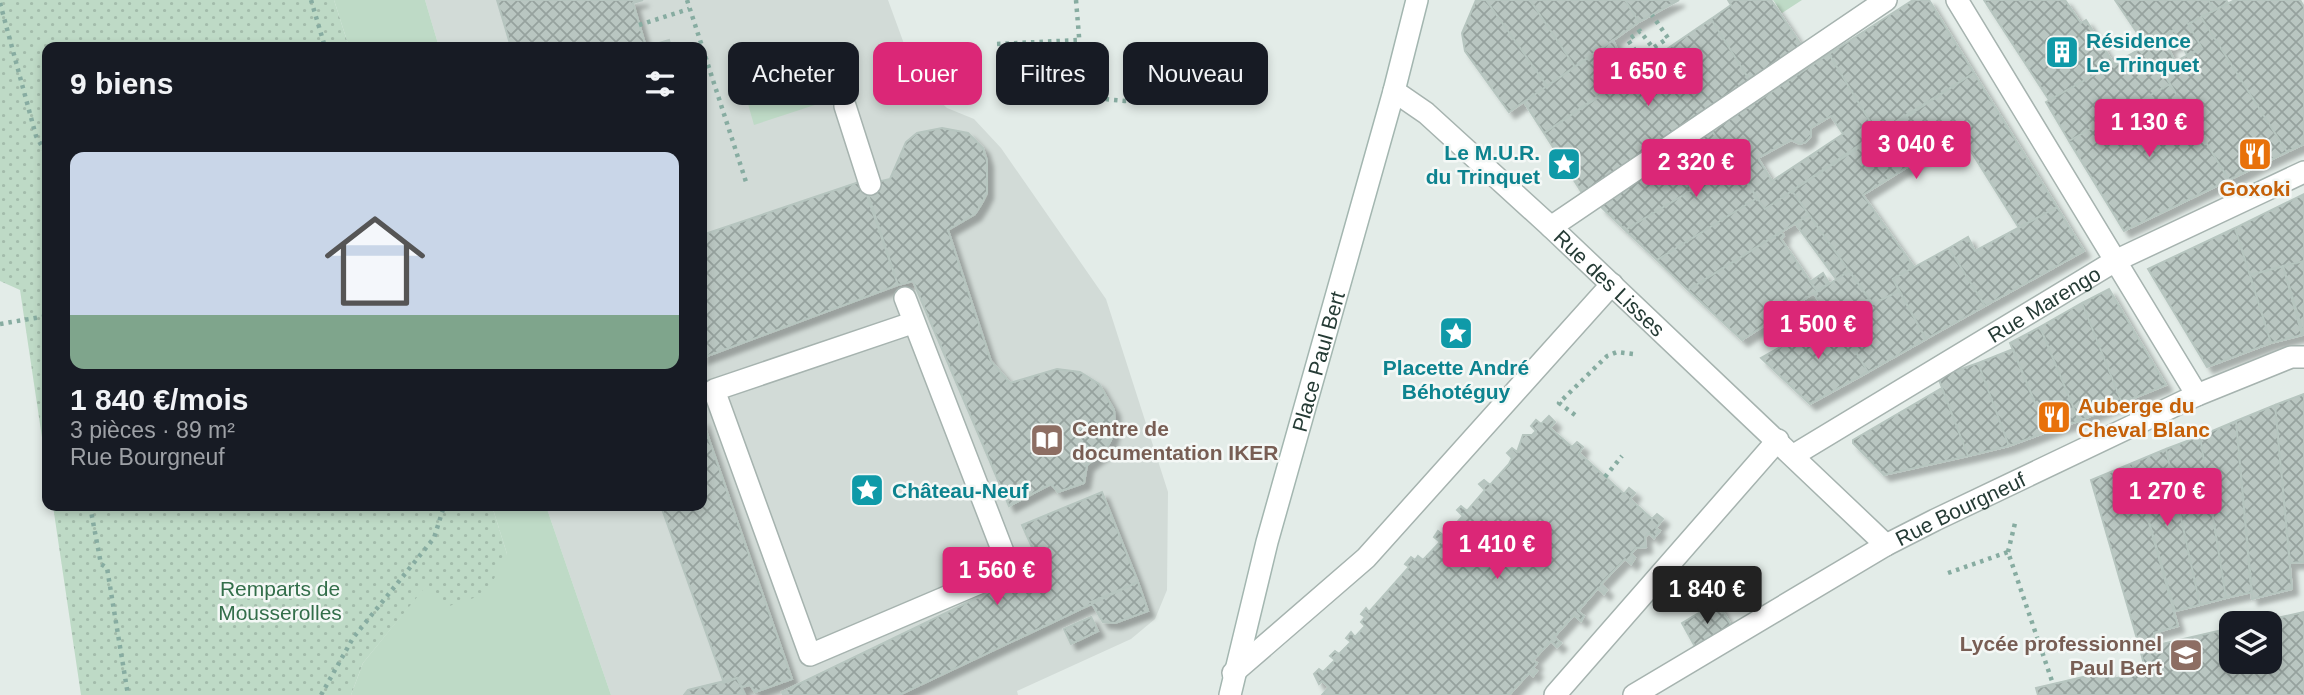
<!DOCTYPE html>
<html lang="fr">
<meta charset="utf-8">
<style>
body{margin:0;font-family:Arial,sans-serif;background:#242831;color:#f1f3f6;height:100vh;display:flex;flex-direction:column;font-size:26px;white-space:nowrap}
*{box-sizing:border-box;margin:0}
p{font-size:23px;color:#9ea1a6}
.icon{flex:none;width:38px;height:38px;fill:none;stroke:currentColor;stroke-width:2;stroke-linecap:round;stroke-linejoin:round}
.map{position:relative;flex:1;overflow:hidden}
.drawer{position:absolute;left:42px;top:42px;width:665px;height:469px;display:flex;flex-direction:column;background:#171b24;border-radius:14px;box-shadow:0 4px 10px #0003}
.drawer>*{flex:none}
.hud{position:absolute;left:728px;top:42px;width:665px;height:63px;display:flex;gap:14px}
.tools{position:absolute;left:2219px;top:611px;display:grid;gap:14px}
.tools a{display:grid;place-items:center;width:63px;height:63px;border-radius:14px;background:#171b24;box-shadow:0 4px 10px #0003;font-size:35px}
.price{position:absolute;translate:-50% -60px;padding:0 16px;border-radius:7px;background:#db2777;color:#fff;font-size:23px;line-height:46px;filter:drop-shadow(0 2px 4px #0008)}
.price::after{content:'';position:absolute;left:50%;top:42px;width:21px;height:16px;margin-left:-10px;background:inherit;clip-path:polygon(0 0,100% 0,50% 100%)}
.price.active{background:#222;color:#fff}
ul{padding:0;list-style:none}
li{display:grid;align-content:center;gap:14px;height:371px;padding:0 28px}
li+li{border-top:2px solid #363941}
li span{display:grid;place-items:center;height:217px;border-radius:14px;color:#555}
li>.icon{margin-inline-start:auto}
span .icon{width:126px;height:126px;fill:#fffc;stroke-width:1}
li b{font-size:30px}
h2{display:flex;justify-content:space-between;align-items:center;height:84px;padding:0 28px;font-size:30px}
.tag{padding:0 24px;border-radius:14px;background:#171b24;box-shadow:0 4px 10px #0003;font-size:24px;line-height:63px}
.tag.active{background:#db2777;color:#fff}
.map>svg:first-child{display:block}
.built{fill:#d2dbd7}
.grass{fill:#bedac6}
.park{fill:url(#park-dots)}
.building{fill:url(#building-cross-hatch);stroke:#b6c5bf;stroke-width:2;fill-rule:evenodd;filter:url(#shadow)}
.lines{fill:none;stroke-linecap:round;stroke-linejoin:round}
.lane-casing{stroke:#a6b3af;stroke-width:24}
.street-casing{stroke:#a6b3af;stroke-width:24}
.secondary-casing{stroke:#a3b6b0;stroke-width:24}
.path{stroke:#87aca1;stroke-width:4.5;stroke-dasharray:3.5 5;stroke-linecap:butt}
.lane{stroke:#fff;stroke-width:21}
.street{stroke:#fff;stroke-width:21}
.secondary{stroke:#fff;stroke-width:21}
.labels{text-anchor:middle;dominant-baseline:central;stroke-width:5;stroke-linejoin:round;paint-order:stroke}
.culture-label{font-size:21px;font-weight:bold;fill:#0d838f;stroke:#f4f8f6;text-anchor:start}
.food-label{font-size:21px;font-weight:bold;fill:#c56008;stroke:#f4f8f6}
.street-label{font-size:21px;fill:#253b35;stroke:#f4f8f6}
.education-label{font-size:21px;font-weight:bold;fill:#785e54;stroke:#f4f8f6;text-anchor:start}
.park-label{font-size:21px;fill:#336e4a;stroke:#f4f8f6}
</style>
<div class="map">
<svg width="2304" height="695" viewBox="0 0 2304 695">
<defs>
<pattern id="park-dots" width="8" height="8" patternUnits="userSpaceOnUse" patternTransform="scale(1.75)"><rect width="8" height="8" fill="#bedac6"/><path d="M2 2h.1M6 6h.1" fill="none" stroke="#a3bcab" stroke-width="1.8" stroke-linecap="round"/></pattern>
<pattern id="building-cross-hatch" width="8" height="8" patternUnits="userSpaceOnUse" patternTransform="scale(1.75)"><rect width="8" height="8" fill="#b9c6c1"/><path d="M0 0l8 8M0 8l8-8" fill="none" stroke="#96a29e"/></pattern>
<filter id="shadow"><feDropShadow dx="6" dy="6" stdDeviation="2" flood-color="#0004"/></filter>
</defs>
<rect width="100%" height="100%" fill="#e3ece8"/>
<path class="built" d="M 425,0 L 888,0 L 911,63 L 924,86 L 947,108 L 974,119 L 1001,148 L 1106,299 L 1168,492 L 1167,590 L 1155,619 L 1131,639 L 1017,691 L 1018,695 L 611,695 L 546,506 L 702,506 L 702,47 L 439,47 Z"/>
<path class="grass" d="M 334,0 L 425,0 L 439,47 L 349,47 Z
M 1773,0 L 1802,0 L 1782,13 Z
M 732,48 L 816,57 L 830,100 L 754,125 Z
M 492,506 L 546,506 L 611,695 L 351,695 L 363,663 L 427,584 L 507,554 Z"/>
<path class="park" d="M 0,0 L 334,0 L 349,47 L 47,47 L 47,471 L 20,290 L 0,281 Z
M 53,506 L 492,506 L 507,554 L 486,594 L 443,608 L 427,585 L 363,663 L 351,695 L 81,695 Z"/>
<path class="building" d="M 497,0 L 643,0 L 633,3 L 646,47 L 669,40 L 671,47 L 511,47 Z
M 1476,0 L 1486,0 L 1547,86 L 1509,112 L 1465,51 L 1462,33 Z
M 1486,0 L 1530,0 L 1575,67 L 1547,86 Z
M 1530,0 L 1625,0 L 1639,22 L 1575,67 Z
M 1625,0 L 1679,0 L 1639,22 Z
M 1728,0 L 1771,0 L 1804,49 L 1752,84 L 1711,19 L 1731,5 Z
M 1913,0 L 1929,0 L 1974,73 L 1877,133 L 1829,54 Z
M 1984,0 L 2065,0 L 2081,23 L 2086,20 L 2114,64 L 2049,100 Z
M 2115,0 L 2208,0 L 2215,10 L 2188,24 L 2202,48 L 2187,55 L 2174,30 L 2146,46 Z
M 2208,0 L 2226,0 L 2228,3 L 2215,10 Z
M 2235,0 L 2300,0 L 2304,7 L 2304,144 L 2287,152 L 2201,17 Z
M 2201,17 L 2287,152 L 2229,180 L 2161,69 L 2202,48 L 2188,24 Z
M 1711,19 L 1752,84 L 1584,196 L 1544,133 Z
M 2174,30 L 2180,42 L 2168,47 L 2175,62 L 2161,69 L 2170,84 L 2069,141 L 2046,102 Z
M 1613,40 L 1629,77 L 1544,133 L 1524,102 Z
M 1829,54 L 1877,133 L 1765,209 L 1712,131 ZM 1831,116 L 1843,134 L 1772,181 L 1758,158 L 1791,140 L 1800,144 L 1806,142 L 1811,136 L 1811,128 Z
M 1974,73 L 2057,207 L 2019,228 L 1960,134 L 1863,195 L 1914,267 L 1893,279 L 1899,291 L 1873,304 L 1792,191 Z
M 2170,84 L 2229,180 L 2124,231 L 2069,141 Z
M 942,128 L 968,133 L 983,148 L 987,161 L 987,193 L 982,203 L 975,214 L 948,230 L 991,361 L 1010,383 L 1057,369 L 1080,372 L 1099,384 L 1114,410 L 1115,425 L 1111,440 L 1104,452 L 1087,465 L 1084,483 L 1058,492 L 1051,484 L 1009,506 L 913,281 L 898,285 L 865,185 L 890,179 L 906,142 L 917,133 Z
M 1712,131 L 1757,198 L 1657,260 L 1625,230 L 1692,190 L 1671,158 Z
M 1671,158 L 1692,190 L 1625,230 L 1600,206 Z
M 862,181 L 898,285 L 702,358 L 702,235 Z
M 1792,191 L 1809,215 L 1688,290 L 1657,260 L 1757,198 L 1765,209 Z
M 2304,194 L 2304,261 L 2250,275 L 2235,228 Z
M 2057,207 L 2084,251 L 1985,306 L 1949,248 L 1968,237 L 1975,251 Z
M 1809,215 L 1849,271 L 1836,279 L 1795,223 Z
M 2235,228 L 2271,343 L 2207,367 L 2148,269 Z
M 1782,231 L 1784,236 L 1781,239 L 1817,291 L 1742,340 L 1688,290 Z
M 1949,248 L 1985,306 L 1926,339 L 1893,279 Z
M 2304,261 L 2304,335 L 2283,266 Z
M 2283,266 L 2302,335 L 2271,343 L 2250,275 Z
M 1849,271 L 1869,299 L 1832,318 L 1814,294 Z
M 1823,273 L 1829,283 L 1817,291 L 1810,282 Z
M 2109,289 L 2166,385 L 2122,403 L 2082,303 Z
M 1899,291 L 1926,339 L 1868,372 L 1849,341 L 1864,332 L 1852,308 L 1869,299 L 1873,304 Z
M 2082,303 L 2122,403 L 2079,421 L 2040,327 Z
M 1835,316 L 1868,372 L 1810,404 L 1761,358 Z
M 2040,327 L 2079,421 L 2047,432 L 2010,343 Z
M 2013,349 L 2047,432 L 2009,446 L 1978,363 Z
M 1978,363 L 2009,446 L 1968,456 L 1938,377 Z
M 1942,388 L 1968,456 L 1884,475 L 1853,443 L 1853,440 Z
M 2304,394 L 2304,562 L 2290,563 L 2275,405 Z
M 2275,405 L 2292,589 L 2252,599 L 2236,421 Z
M 1549,416 L 1555,422 L 1550,428 L 1572,447 L 1577,442 L 1583,447 L 1579,453 L 1624,494 L 1629,488 L 1635,493 L 1630,499 L 1652,519 L 1657,514 L 1663,519 L 1656,528 L 1660,531 L 1654,538 L 1649,533 L 1645,537 L 1646,547 L 1636,548 L 1631,554 L 1635,558 L 1631,564 L 1625,559 L 1601,584 L 1607,590 L 1604,594 L 1598,588 L 1578,611 L 1584,616 L 1581,621 L 1574,615 L 1554,637 L 1561,643 L 1557,647 L 1551,641 L 1533,660 L 1537,663 L 1533,668 L 1537,671 L 1533,676 L 1529,673 L 1509,695 L 1322,695 L 1329,687 L 1322,681 L 1319,684 L 1314,674 L 1319,669 L 1323,672 L 1335,660 L 1330,656 L 1335,651 L 1339,654 L 1351,642 L 1346,638 L 1351,632 L 1355,637 L 1365,626 L 1361,622 L 1365,617 L 1361,614 L 1366,608 L 1369,612 L 1409,567 L 1405,564 L 1411,557 L 1415,560 L 1418,556 L 1423,560 L 1440,542 L 1434,537 L 1438,531 L 1444,536 L 1463,516 L 1457,510 L 1461,506 L 1467,511 L 1485,490 L 1479,484 L 1484,480 L 1490,485 L 1509,464 L 1512,458 L 1507,453 L 1512,448 L 1517,452 L 1523,435 L 1532,435 L 1536,431 L 1531,426 L 1536,420 L 1541,424 Z
M 702,419 L 792,679 L 755,692 L 750,685 L 742,687 L 737,678 L 724,683 L 661,506 L 702,506 Z
M 2236,421 L 2252,592 L 2226,598 L 2200,436 Z
M 2200,436 L 2226,598 L 2200,605 L 2166,449 Z
M 2166,449 L 2200,605 L 2175,611 L 2132,463 Z
M 2132,463 L 2178,626 L 2154,633 L 2157,645 L 2140,649 L 2091,480 Z
M 1102,492 L 1138,582 L 899,695 L 783,695 L 782,692 L 1041,567 L 1022,525 Z
M 1138,582 L 1148,611 L 1115,623 L 1103,622 L 1091,602 Z
M 1717,602 L 1733,628 L 1697,650 L 1682,623 Z
M 2304,612 L 2304,695 L 2038,695 L 2036,688 L 2109,671 L 2112,679 L 2146,672 L 2140,649 L 2231,628 L 2231,662 L 2270,662 L 2270,623 L 2255,623 Z
M 1091,617 L 1098,631 L 1071,644 L 1064,629 Z
M 737,678 L 745,695 L 684,695 L 688,690 Z"/>
<g class="lines">
<g class="lane-casing">
<path id="lane" d="M 845,106 L 870,184
M 905,298 L 1010,570 L 810,655 L 714,390 L 912,323"/>
</g>
<g class="street-casing">
<g id="street">
<path d="M 1957,0 L 2197,395"/>
<path id="s1" d="M 1394,91 L 1426,113 L 1551,227 L 1886,545"/>
<path d="M 1551,227 L 1886,0"/>
<path id="s2" d="M 1794,455 L 2115,261 L 2304,172"/>
<path d="M 1233,673 L 1366,558 L 1612,284"/>
<path d="M 1555,695 L 1778,440"/>
<path id="s3" d="M 1634,695 L 1886,545 L 1935,520 L 2197,395 L 2291,357 L 2304,357"/>
</g>
</g>
<g class="secondary-casing">
<g id="secondary">
<path id="s4" d="M 1230,695 L 1267,542 L 1394,91 L 1417,0"/>
</g>
</g>
<path class="path" d="M 311,0 L 325,47
M 687,0 L 747,185
M 1076,0 L 1084,97 L 1125,101 L 1177,93
M 0,3 L 36,136 L 47,155
M 639,25 L 689,9
M 997,44 L 1079,40
M 1645,65 L 1628,40 L 1640,31 L 1653,48 L 1668,38 L 1652,15
M 0,324 L 47,316
M 1575,415 L 1559,403 L 1607,356 L 1617,352 L 1633,354
M 1605,477 L 1622,456
M 90,506 L 101,564 L 107,568 L 128,695
M 2008,552 L 2016,519
M 1948,573 L 2008,552 L 2053,684
M 321,695 L 353,638 L 434,538 L 444,506"/>
<use href="#lane" class="lane"/>
<use href="#street" class="street"/>
<use href="#secondary" class="secondary"/>
</g>
<defs>
<g id="building-square" transform="scale(1.75)"><rect x="-9" y="-9" width="18" height="18" rx="4" fill="#0f9aa8" stroke="#f4f8f6"/><path d="M-4-6H4V6H1V3H-1V6H-4ZM-2.5-4.3h1.7v1.8h-1.7ZM.8-4.3h1.7v1.8H.8ZM-2.5-1h1.7V.8h-1.7ZM.8-1h1.7V.8H.8Z" fill="#fff"/></g>
<g id="restaurant-square" transform="scale(1.75)"><rect x="-9" y="-9" width="18" height="18" rx="4" fill="#e8710a" stroke="#f4f8f6"/><path d="M-5-6h1v4h1v-4h1v4h1v-4h1v5L-1.5 .5V6h-2V.5L-5-1ZM5-6V6H3V1.5H1.5Q1.5-4 5-6Z" fill="#fff"/></g>
<g id="sight-square" transform="scale(1.75)"><rect x="-9" y="-9" width="18" height="18" rx="4" fill="#0f9aa8" stroke="#f4f8f6"/><path d="M0-6L1.8-2.2L6-1.7L2.9 1.2L3.7 5.4L0 3.3L-3.7 5.4L-2.9 1.2L-6-1.7L-1.8-2.2Z" fill="#fff"/></g>
<g id="library-square" transform="scale(1.75)"><rect x="-9" y="-9" width="18" height="18" rx="4" fill="#8d6e63" stroke="#f4f8f6"/><path d="M-6-4Q-3-5.5-.7-3.5V5Q-3 3-6 4ZM6-4Q3-5.5 .7-3.5V5Q3 3 6 4Z" fill="#fff"/></g>
<g id="school-square" transform="scale(1.75)"><rect x="-9" y="-9" width="18" height="18" rx="4" fill="#8d6e63" stroke="#f4f8f6"/><path d="M0-5L7-2L0 1L-7-2ZM-4 1L0 2.5L4 1V4Q0 6-4 4Z" fill="#fff"/></g>
</defs>
<g fill-rule="evenodd">
<use href="#building-square" x="2062" y="52"/>
<use href="#restaurant-square" x="2255" y="154"/>
<use href="#sight-square" x="1564" y="164"/>
<use href="#sight-square" x="1456" y="333"/>
<use href="#restaurant-square" x="2054" y="417"/>
<use href="#library-square" x="1047" y="440"/>
<use href="#sight-square" x="867" y="490"/>
<use href="#school-square" x="2186" y="655"/>
</g>
<g class="labels">
<g class="culture-label">
<text x="2086" y="40">Résidence<tspan x="2086" dy="24">Le Trinquet</tspan></text>
<text x="1540" y="152" text-anchor="end">Le M.U.R.<tspan x="1540" dy="24">du Trinquet</tspan></text>
<text x="1456" y="367" text-anchor="middle">Placette André<tspan x="1456" dy="24">Béhotéguy</tspan></text>
<text x="892" y="490">Château-Neuf</text>
</g>
<g class="food-label">
<text x="2255" y="188">Goxoki</text>
<text x="2078" y="405" text-anchor="start">Auberge du<tspan x="2078" dy="24">Cheval Blanc</tspan></text>
</g>
<g class="street-label">
<text stroke="none"><textPath href="#s1" startOffset="289">Rue des Lisses</textPath></text>
<text stroke="none"><textPath href="#s2" startOffset="292">Rue Marengo</textPath></text>
<text stroke="none"><textPath href="#s4" startOffset="345">Place Paul Bert</textPath></text>
<text stroke="none"><textPath href="#s3" startOffset="376">Rue Bourgneuf</textPath></text>
</g>
<g class="education-label">
<text x="1072" y="428">Centre de<tspan x="1072" dy="24">documentation IKER</tspan></text>
<text x="2162" y="643" text-anchor="end">Lycée professionnel<tspan x="2162" dy="24">Paul Bert</tspan></text>
</g>
<g class="park-label">
<text x="280" y="588">Remparts de<tspan x="280" dy="24">Mousserolles</tspan></text>
</g>
</g>
</svg>
<div class="tools">
<a><svg class="icon" aria-label="layers" viewBox="0 0 24 24"><path d="M12 4l9 5-9 5-9-5zM3 14l9 5 9-5"/></svg></a>
</div>
<b class="price" style="left:1648px;top:108px">1 650 €</b>
<b class="price" style="left:2149px;top:159px">1 130 €</b>
<b class="price" style="left:1916px;top:181px">3 040 €</b>
<b class="price" style="left:1696px;top:199px">2 320 €</b>
<b class="price" style="left:1818px;top:361px">1 500 €</b>
<b class="price" style="left:2167px;top:528px">1 270 €</b>
<b class="price" style="left:1497px;top:581px">1 410 €</b>
<b class="price" style="left:997px;top:607px">1 560 €</b>
<b class="price active" style="left:1707px;top:626px">1 840 €</b>
<div class="hud">
<a class="tag">Acheter</a>
<a class="tag active">Louer</a>
<a class="tag">Filtres</a>
<a class="tag">Nouveau</a>
</div>
<section class="drawer">
<h2>9 biens<svg class="icon" aria-label="filters" viewBox="0 0 24 24"><path d="M4 7h16M4 17h16"/><circle cx="9" cy="7" r="2"/><circle cx="15" cy="17" r="2"/></svg></h2>
<ul>
<li><span style="background:linear-gradient(#c9d6e8 75%,#7fa58c 0)"><svg class="icon" aria-label="home" viewBox="0 0 24 24"><path d="M3 11l9-7 9 7M6 9v11h12V9"/></svg></span><div><b>1 840 €/mois</b><p>3 pièces · 89 m²</p><p>Rue Bourgneuf</p></div></li>
</ul>
</section>
</div>
